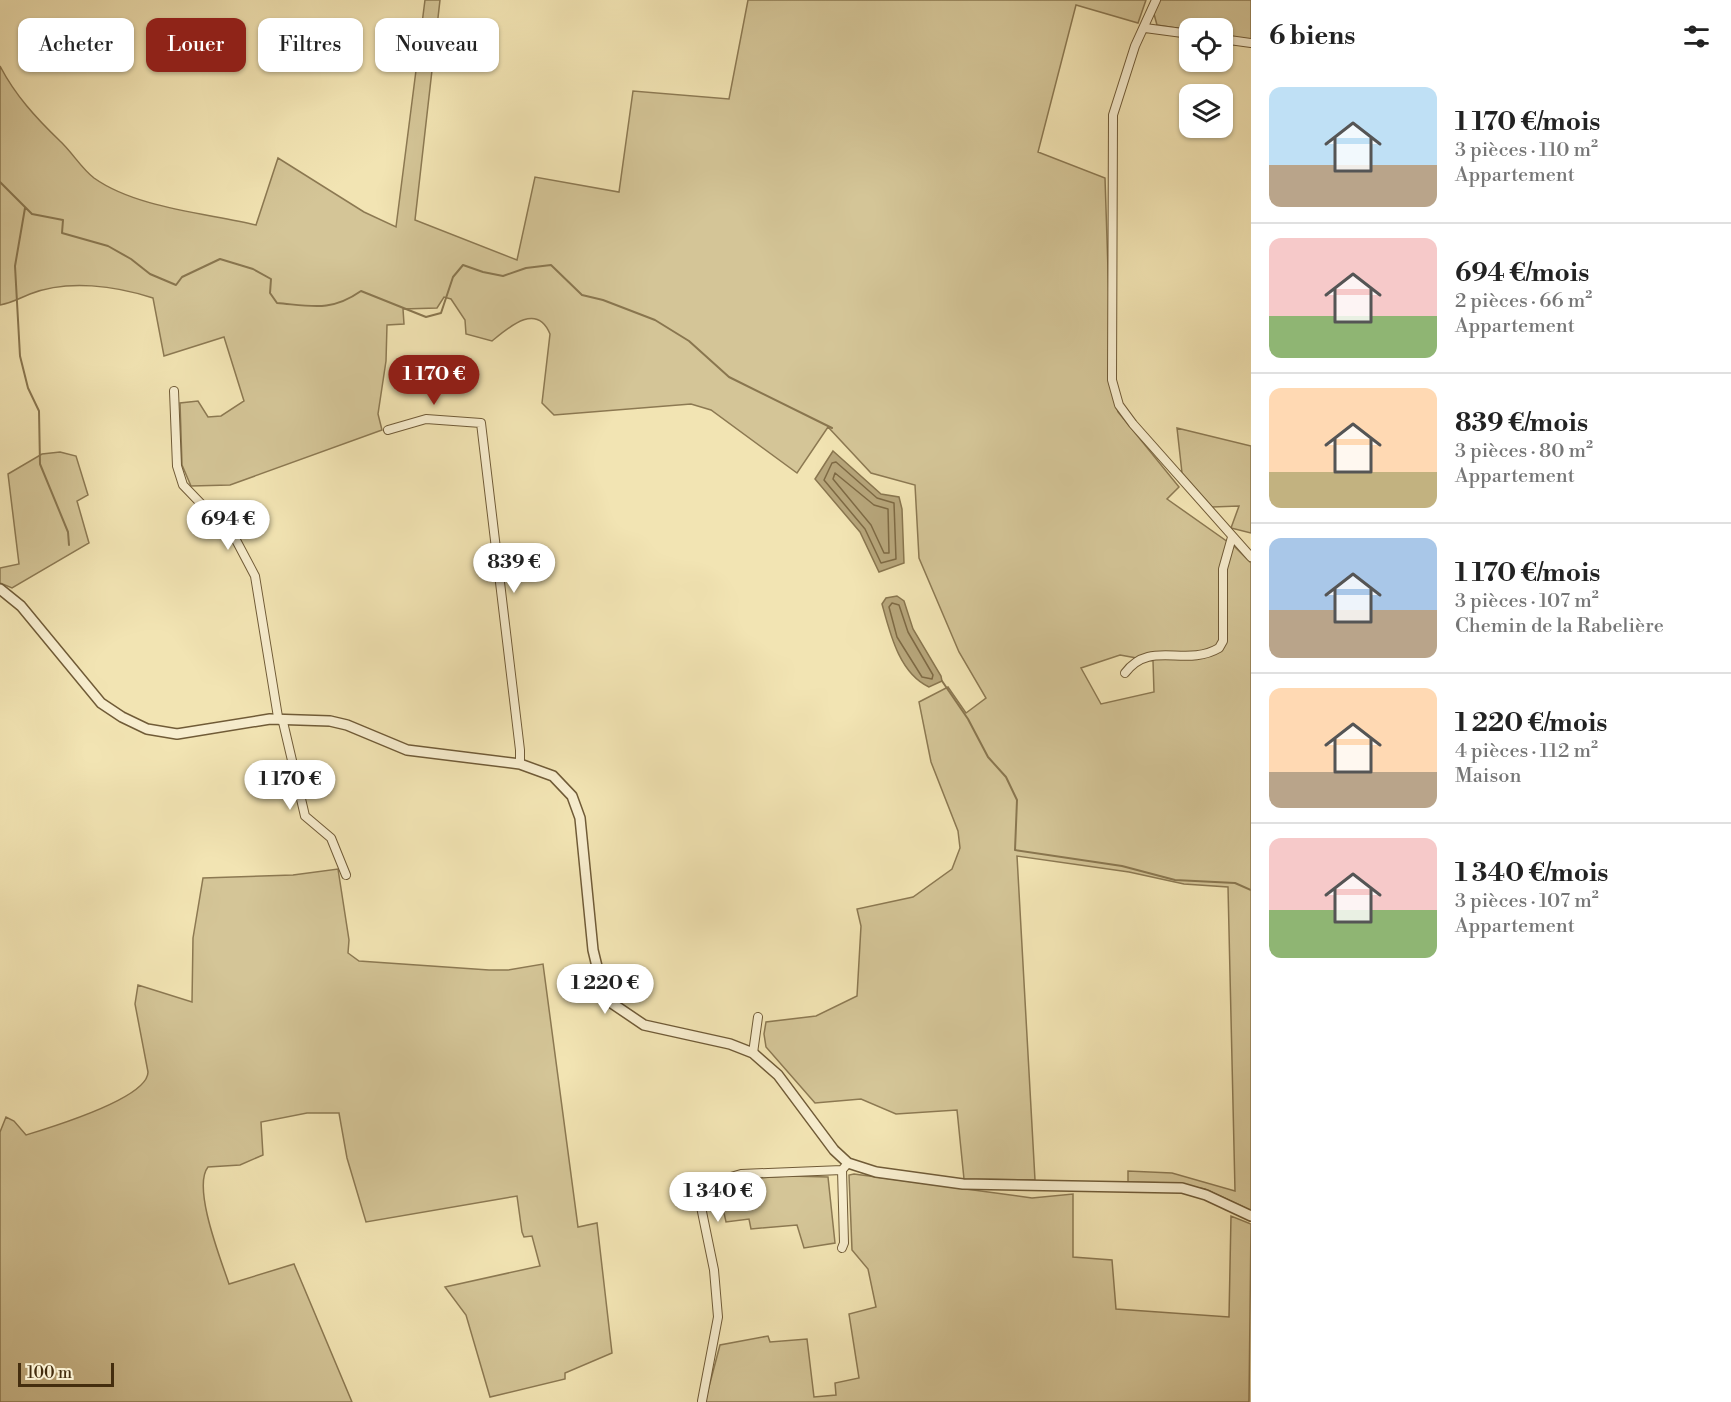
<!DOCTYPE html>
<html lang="fr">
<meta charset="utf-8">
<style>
body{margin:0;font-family:"Libre Bodoni",serif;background:#f2f2f2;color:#222;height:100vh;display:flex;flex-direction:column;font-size:22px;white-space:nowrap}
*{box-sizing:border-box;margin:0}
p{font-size:20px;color:#767676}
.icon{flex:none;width:33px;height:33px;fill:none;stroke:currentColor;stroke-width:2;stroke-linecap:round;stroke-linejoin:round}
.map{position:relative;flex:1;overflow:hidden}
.side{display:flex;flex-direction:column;background:#fff;width:480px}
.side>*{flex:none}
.top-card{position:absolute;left:18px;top:18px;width:570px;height:54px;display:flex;gap:12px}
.controls{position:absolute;left:1179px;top:18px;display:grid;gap:12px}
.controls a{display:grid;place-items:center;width:54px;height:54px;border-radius:12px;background:#fff;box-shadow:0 2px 4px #0004;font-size:30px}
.scale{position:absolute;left:18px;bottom:15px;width:96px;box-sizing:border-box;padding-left:6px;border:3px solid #442d0e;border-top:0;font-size:16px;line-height:21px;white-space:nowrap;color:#442d0e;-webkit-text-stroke:4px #f7edce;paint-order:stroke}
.price{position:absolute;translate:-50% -51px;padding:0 14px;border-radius:21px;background:#fff;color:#222;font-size:20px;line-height:39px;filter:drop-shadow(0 2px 3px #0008)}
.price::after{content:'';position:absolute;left:50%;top:36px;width:18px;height:14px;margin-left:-9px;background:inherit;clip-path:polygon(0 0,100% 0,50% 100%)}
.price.on{background:#8f2418;color:#fff}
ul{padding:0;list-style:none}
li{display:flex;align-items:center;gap:18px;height:150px;padding:0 18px}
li+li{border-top:2px solid #e0e0e0}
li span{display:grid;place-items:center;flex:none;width:168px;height:120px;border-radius:12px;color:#555}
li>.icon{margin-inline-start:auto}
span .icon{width:72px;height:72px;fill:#fffc;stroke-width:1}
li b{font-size:26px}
h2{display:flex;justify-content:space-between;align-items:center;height:72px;padding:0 18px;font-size:26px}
.pill{padding:0 21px;border-radius:12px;background:#fff;box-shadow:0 2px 4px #0004;font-size:21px;line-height:54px}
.pill.on{background:#8f2418;color:#fff}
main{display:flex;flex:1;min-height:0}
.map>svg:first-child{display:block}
.green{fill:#d4c597;stroke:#8c7952;stroke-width:1.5;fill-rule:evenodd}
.water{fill:#b7a67b;stroke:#89764f;stroke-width:1.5}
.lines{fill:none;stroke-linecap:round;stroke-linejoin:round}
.shore{stroke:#7e6a44;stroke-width:1.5}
.stream{stroke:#89764f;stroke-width:2}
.minor-casing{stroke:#705b37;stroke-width:10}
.tertiary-casing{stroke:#705b37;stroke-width:12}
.minor{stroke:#f7edce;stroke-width:8}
.tertiary{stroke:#f7edce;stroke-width:9}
</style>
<main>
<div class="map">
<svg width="1251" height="1402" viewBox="0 0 1251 1402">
<rect width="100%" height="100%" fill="#f2e4b3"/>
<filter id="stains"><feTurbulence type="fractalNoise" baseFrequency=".00333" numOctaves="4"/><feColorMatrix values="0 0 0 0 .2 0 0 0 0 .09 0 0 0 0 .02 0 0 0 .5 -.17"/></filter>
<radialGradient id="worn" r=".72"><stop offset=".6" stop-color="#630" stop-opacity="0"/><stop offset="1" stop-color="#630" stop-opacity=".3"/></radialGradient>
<path class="green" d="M 425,0 L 440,0 L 415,220 L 517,260 L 535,177 L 619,192 L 633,91 L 729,99 L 748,0 L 1146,0 L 1138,23 L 1076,5 L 1038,152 L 1105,178 L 1112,392 L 1118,412 L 1179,487 L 1167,499 L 1235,547 L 1251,563 L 1251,1210 L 1205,1189 L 1172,1183 L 1128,1182 L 1128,1171 L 1172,1173 L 1235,1191 L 1228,887 L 1184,884 L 1129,872 L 1017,856 L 1035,1180 L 964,1179 L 957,1110 L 896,1114 L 861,1099 L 815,1103 L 766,1047 L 764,1034 L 766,1022 L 816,1016 L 857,996 L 861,926 L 857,909 L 913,897 L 952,869 L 960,848 L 958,831 L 931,762 L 919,702 L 948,687 L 966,713 L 986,698 L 959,652 L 919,558 L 915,485 L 871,473 L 828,427 L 797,473 L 711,410 L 691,404 L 554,415 L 542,403 L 550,334 C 537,302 509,327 492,341 L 466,334 L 465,320 L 451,299 L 444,297 L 437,308 L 403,309 L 404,324 L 387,325 L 386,361 L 378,414 L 382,430 L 230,485 L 191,486 L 182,465 L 180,403 L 198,401 L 208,417 L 221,416 L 244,401 L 224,337 L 164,356 L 153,298 C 116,286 68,279 30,294 C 20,298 12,303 0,305 L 0,66 C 15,95 36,118 60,141 C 72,152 81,168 94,178 C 136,208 206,213 256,225 L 278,158 L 364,212 L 396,227 ZM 1120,655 L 1153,661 L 1154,692 L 1101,704 L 1081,668 Z
M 1159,0 L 1251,0 L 1251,40 L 1223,35 L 1222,28 L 1189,30 L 1157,25 L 1154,14 Z
M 1177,428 L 1251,446 L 1251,533 L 1231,528 L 1239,506 L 1212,507 L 1182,473 Z
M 60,452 L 76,456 L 88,495 L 77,501 L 89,543 L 12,588 L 0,583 L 0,568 L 19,564 L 8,474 L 42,454 Z
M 338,869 L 349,940 L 348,953 L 359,961 L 489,970 L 508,970 L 543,964 L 578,1227 L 597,1223 L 612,1353 L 565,1373 L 565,1379 L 490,1397 L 466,1315 L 445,1287 L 540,1266 L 532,1236 L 524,1237 L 522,1232 L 517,1196 L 366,1222 L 347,1158 L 339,1113 L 307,1113 L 261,1122 L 263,1155 L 240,1165 L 208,1167 C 192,1187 221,1260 229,1284 L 294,1264 L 352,1402 L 0,1402 L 0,1132 L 6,1117 L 14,1121 L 26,1135 C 49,1128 148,1098 148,1072 L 135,1004 L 138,985 L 192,1002 L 193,938 L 203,878 L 293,875 Z
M 854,1174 L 1032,1198 L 1073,1194 L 1073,1257 L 1112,1260 L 1116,1309 L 1229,1317 L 1231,1216 L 1251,1224 L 1249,1402 L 705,1402 L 720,1345 L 768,1336 L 770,1342 L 807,1339 L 814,1397 L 836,1395 L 835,1383 L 859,1378 L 849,1314 L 876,1307 L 868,1269 L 852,1250 L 849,1175 Z
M 789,1176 L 828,1177 L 835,1243 L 804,1248 L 797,1225 L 751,1229 L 749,1219 L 726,1222 L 718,1186 L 743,1179 Z"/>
<path class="water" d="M 833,451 L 881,494 L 899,497 L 902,509 L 904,563 L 879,572 L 860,532 L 815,479 Z
M 897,596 L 904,601 L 913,629 L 941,676 L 942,681 L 929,687 C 899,673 890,633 882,604 L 886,598 Z"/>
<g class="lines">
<path class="shore" d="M 836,462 L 877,498 L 894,503 L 896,559 L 881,563 L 865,529 L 824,480 L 832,463 Z
M 835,473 L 874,505 L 888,509 L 889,553 L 884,553 L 871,525 L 833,479 Z
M 892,603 L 899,605 L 908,632 L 933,675 L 932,679 L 922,677 L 897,637 L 889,607 Z"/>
<path class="stream" d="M 0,182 L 32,214 L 63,220 L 62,233 L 108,246 L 131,259 L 150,274 L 176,285 L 182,277 L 220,259 L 253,269 L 271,279 L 270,293 L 277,303 C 312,306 331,312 361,291 L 426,317 L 441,313 L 453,277 L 463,265 L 483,272 L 503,276 L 526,268 L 551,265 L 582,295 L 603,300 L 655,320 L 689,341 L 729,377 L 832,428
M 25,208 L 15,266 L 20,356 L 28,388 L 39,411 L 40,464 L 68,532 L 69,545
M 942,681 L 968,719 L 988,757 L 1006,777 L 1017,800 L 1015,850 L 1122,866 L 1175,880 L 1235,883 L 1251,890"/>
<g class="minor-casing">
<path id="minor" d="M 1156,0 L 1135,46 L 1113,115 L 1112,380 L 1119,405 L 1133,424 L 1251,557
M 1145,28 L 1190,34
M 1222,39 L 1251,43
M 174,391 L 177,466 L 183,485 L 236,540 L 255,576 L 278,717 L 283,722 L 305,816 L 331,838 L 346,875
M 388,430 L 426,419 L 481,423 L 520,750 L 520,764
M 1125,673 C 1150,639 1185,668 1219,648 L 1223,641 L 1223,569 L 1232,537
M 753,1053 L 758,1017
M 842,1248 L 844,1243 L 842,1170
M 702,1401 L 718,1317 L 714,1270 L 700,1202 L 704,1191 L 714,1182 L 741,1174 L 842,1170 L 848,1163"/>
</g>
<g class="tertiary-casing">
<path id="tertiary" d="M 0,589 L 21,606 L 101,703 L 122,717 L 147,729 L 177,734 L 270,719 L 330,721 L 347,725 L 407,750 L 520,764 L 553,776 L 572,796 L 580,818 L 593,950 L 601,983 L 613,1004 L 644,1025 L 730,1044 L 753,1053 L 778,1075 L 834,1150 L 848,1163 L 876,1172 L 963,1184 L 1182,1188 L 1206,1195 L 1251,1216"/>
</g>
<use href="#minor" class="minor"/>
<use href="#tertiary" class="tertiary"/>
</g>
<rect width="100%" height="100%" filter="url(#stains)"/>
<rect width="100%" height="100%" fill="url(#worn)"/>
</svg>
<div class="controls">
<a><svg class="icon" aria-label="locate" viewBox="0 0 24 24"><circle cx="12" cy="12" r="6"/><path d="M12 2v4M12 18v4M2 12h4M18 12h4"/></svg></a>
<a><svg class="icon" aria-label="layers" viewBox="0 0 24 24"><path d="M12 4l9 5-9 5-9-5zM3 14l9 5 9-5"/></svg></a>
</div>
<div class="scale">100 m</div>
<b class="price on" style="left:434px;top:406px">1 170 €</b>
<b class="price" style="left:228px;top:551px">694 €</b>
<b class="price" style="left:514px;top:594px">839 €</b>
<b class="price" style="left:290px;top:811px">1 170 €</b>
<b class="price" style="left:605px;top:1015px">1 220 €</b>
<b class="price" style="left:718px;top:1223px">1 340 €</b>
<div class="top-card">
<a class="pill">Acheter</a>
<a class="pill on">Louer</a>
<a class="pill">Filtres</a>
<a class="pill">Nouveau</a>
</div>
</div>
<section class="side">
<h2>6 biens<svg class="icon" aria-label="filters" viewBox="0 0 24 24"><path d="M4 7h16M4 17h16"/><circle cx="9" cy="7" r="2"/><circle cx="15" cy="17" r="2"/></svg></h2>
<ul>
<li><span style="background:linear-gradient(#bfe0f5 65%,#b9a48a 0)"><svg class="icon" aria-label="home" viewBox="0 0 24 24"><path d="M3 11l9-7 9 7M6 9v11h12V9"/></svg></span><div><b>1 170 €/mois</b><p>3 pièces · 110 m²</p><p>Appartement</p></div></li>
<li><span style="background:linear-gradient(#f6c9c9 65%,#8fb573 0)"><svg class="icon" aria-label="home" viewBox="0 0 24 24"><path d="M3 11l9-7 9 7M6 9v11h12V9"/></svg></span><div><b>694 €/mois</b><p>2 pièces · 66 m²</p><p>Appartement</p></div></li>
<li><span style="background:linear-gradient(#ffd9b3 70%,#c2b280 0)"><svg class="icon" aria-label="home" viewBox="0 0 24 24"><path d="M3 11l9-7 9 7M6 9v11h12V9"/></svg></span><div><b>839 €/mois</b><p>3 pièces · 80 m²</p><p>Appartement</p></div></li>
<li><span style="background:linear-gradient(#a9c7e8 60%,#b9a48a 0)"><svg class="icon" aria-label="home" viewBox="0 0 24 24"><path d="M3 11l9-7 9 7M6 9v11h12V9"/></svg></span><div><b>1 170 €/mois</b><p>3 pièces · 107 m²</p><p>Chemin de la Rabelière</p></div></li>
<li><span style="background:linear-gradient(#ffd9b3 70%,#b9a48a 0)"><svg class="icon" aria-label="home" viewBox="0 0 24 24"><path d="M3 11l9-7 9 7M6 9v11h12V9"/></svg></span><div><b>1 220 €/mois</b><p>4 pièces · 112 m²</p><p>Maison</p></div></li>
<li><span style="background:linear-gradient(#f6c9c9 60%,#8fb573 0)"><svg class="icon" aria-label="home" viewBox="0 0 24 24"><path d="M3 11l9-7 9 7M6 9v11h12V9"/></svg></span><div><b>1 340 €/mois</b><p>3 pièces · 107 m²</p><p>Appartement</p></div></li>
</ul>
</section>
</main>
